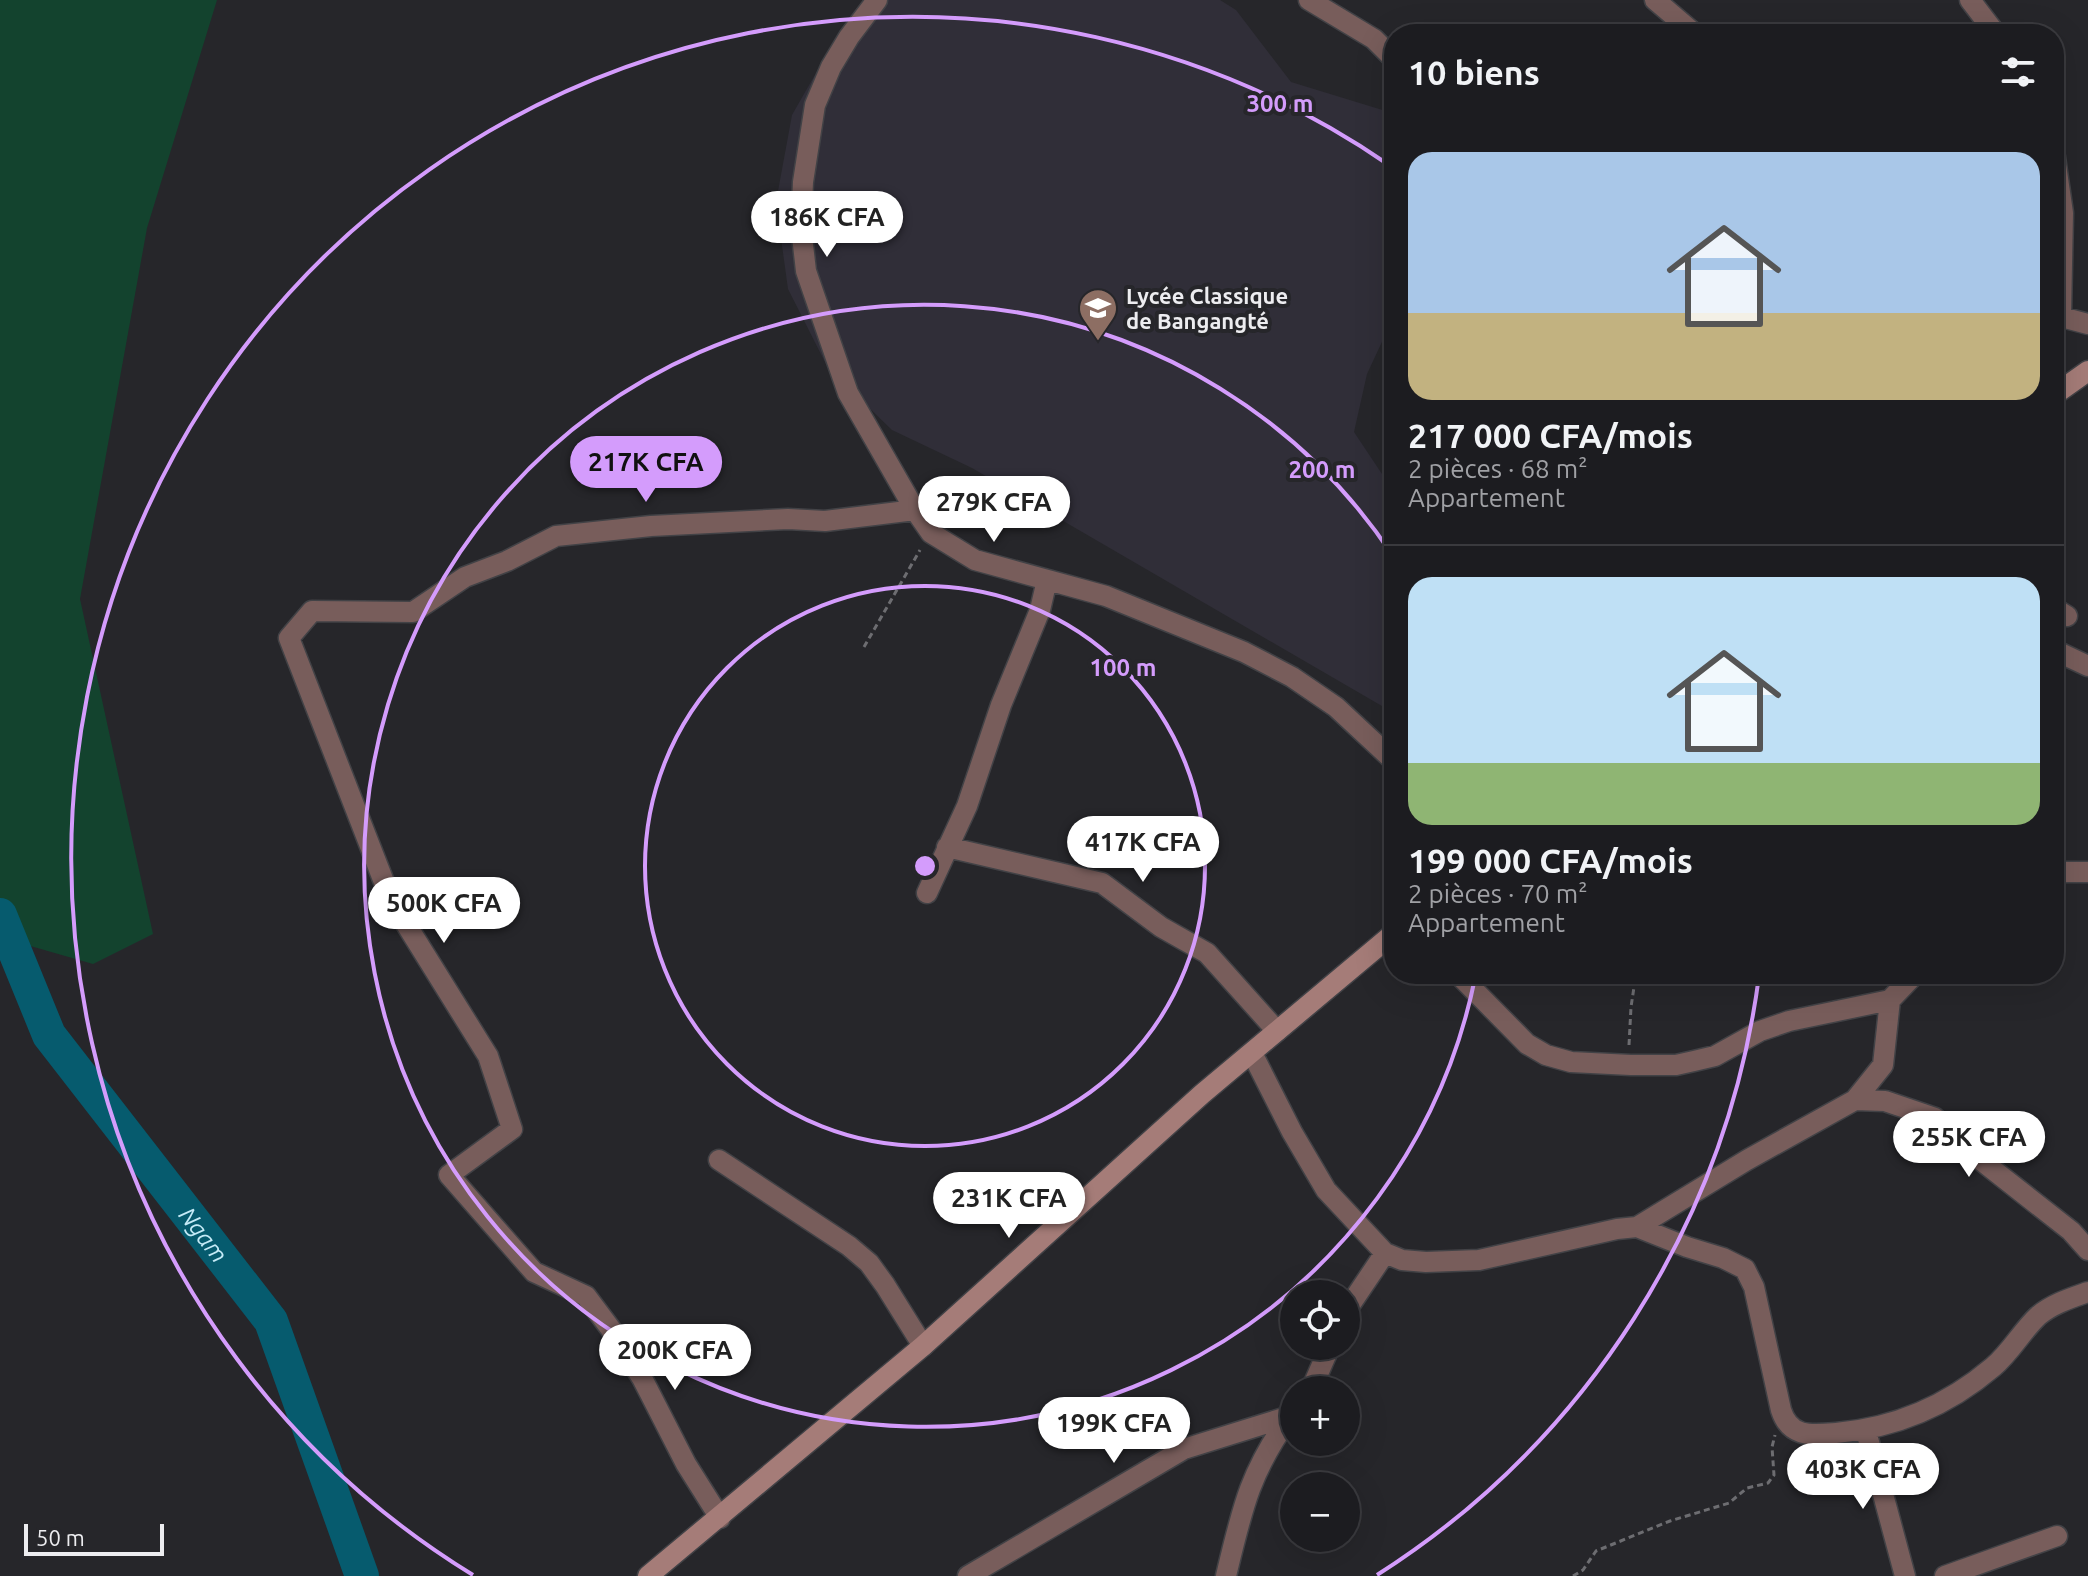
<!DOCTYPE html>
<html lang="fr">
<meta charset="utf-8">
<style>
body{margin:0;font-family:Ubuntu,sans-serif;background:#29292d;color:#f1f3f6;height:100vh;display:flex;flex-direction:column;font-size:30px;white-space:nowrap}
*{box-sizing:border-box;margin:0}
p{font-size:26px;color:#a0a1a5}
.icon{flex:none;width:44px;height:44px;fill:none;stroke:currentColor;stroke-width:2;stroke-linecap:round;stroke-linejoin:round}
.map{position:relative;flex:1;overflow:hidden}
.drawer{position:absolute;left:1384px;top:24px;width:680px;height:960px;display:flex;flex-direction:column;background:#1c1c20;border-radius:32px;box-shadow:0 8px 32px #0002,0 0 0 2px #3a3a3e}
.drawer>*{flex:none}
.fabs{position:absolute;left:1280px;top:1280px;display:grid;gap:16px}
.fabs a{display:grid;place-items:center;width:80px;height:80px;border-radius:50%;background:#1c1c20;box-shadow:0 8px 32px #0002,0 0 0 2px #3a3a3e;font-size:40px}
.scale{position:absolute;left:24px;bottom:20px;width:140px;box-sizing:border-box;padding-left:8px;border:4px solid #ededf0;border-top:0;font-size:22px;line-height:28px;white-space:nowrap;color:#ededf0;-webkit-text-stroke:6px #26262a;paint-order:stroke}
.price{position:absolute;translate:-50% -68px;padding:0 18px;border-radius:28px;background:#fff;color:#222;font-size:26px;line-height:52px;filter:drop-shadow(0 2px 4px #0008)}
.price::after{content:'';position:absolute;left:50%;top:48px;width:24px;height:18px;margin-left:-12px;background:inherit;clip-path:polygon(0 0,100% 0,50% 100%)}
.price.on{background:#d49cfc;color:#111}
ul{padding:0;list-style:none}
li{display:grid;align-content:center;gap:16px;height:424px;padding:0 24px}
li+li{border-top:2px solid #3a3a3e}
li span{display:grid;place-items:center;height:248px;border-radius:24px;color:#555}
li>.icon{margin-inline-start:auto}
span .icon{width:144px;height:144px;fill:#fffc;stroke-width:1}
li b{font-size:34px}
h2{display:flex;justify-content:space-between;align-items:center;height:96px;padding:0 24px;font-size:34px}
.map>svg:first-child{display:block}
.built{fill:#302e38}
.green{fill:#13432e}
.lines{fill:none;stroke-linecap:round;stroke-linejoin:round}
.river{stroke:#065b6e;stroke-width:34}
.street-casing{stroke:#424246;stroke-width:23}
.secondary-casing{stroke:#424246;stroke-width:23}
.path{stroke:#6d6d71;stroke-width:3;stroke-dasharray:6 4;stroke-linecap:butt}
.street{stroke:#785d5b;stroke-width:20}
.secondary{stroke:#a57c78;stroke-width:20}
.ring{fill:none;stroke:#d49cfc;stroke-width:4}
.labels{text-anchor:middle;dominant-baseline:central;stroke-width:8;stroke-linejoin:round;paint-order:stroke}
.poi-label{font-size:22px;font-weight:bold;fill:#ededf0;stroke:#26262a;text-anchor:start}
.water-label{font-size:24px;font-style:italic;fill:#c5ebf7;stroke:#26262a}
.centre{fill:#d49cfc;stroke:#26262a;stroke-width:4}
.ring-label{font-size:24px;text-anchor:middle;font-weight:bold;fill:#d49cfc;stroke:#26262a;stroke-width:8;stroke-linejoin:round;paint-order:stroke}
</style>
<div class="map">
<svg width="2088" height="1576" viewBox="0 0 2088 1576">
<rect width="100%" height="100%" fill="#26262a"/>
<path class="built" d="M 879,0 L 1220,0 L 1236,10 L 1291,82 L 1389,112 L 1394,127 L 1394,316 L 1367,374 L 1354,432 L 1394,492 L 1394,713 L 972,468 L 892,430 L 828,368 L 788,289 L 776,202 L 792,115 L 836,38 Z"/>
<path class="green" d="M 0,0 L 217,0 L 147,228 L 80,599 L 153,934 L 93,964 L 13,941 L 0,931 Z"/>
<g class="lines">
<path class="river" id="s1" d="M 0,915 L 49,1035 L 271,1321 L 362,1576"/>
<g class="street-casing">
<path id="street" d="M 877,0 L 849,37 L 831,67 L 815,105 L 803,182 L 801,227 L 806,271 L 848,393 L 915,510 L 931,533 L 975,560 L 1106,596 L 1244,652 L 1292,677 L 1336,707 L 1394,761
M 1309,0 L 1374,39 L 1394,59
M 1655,0 L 1695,34
M 1970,0 L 1996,34
M 2054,151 L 2063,213 L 2061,315
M 2054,315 L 2088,324
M 2054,608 L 2067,616
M 2054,650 L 2088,666
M 947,847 L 1102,883 L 1161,927 L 1207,953 L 1277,1031
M 2054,872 L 2088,872
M 927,893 L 967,806 L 1001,705 L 1040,610 L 1047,580
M 1458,974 L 1527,1044 L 1546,1055 L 1571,1062 L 1631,1065 L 1676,1065 L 1694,1061 L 1715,1056 L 1760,1031 L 1789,1021 L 1890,1000 L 1915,974
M 1252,1053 L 1292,1132 L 1326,1190 L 1385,1253 L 1402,1260 L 1426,1262 L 1479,1260 L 1617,1229 L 1637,1227 L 1747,1160 L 1855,1100 L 1883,1065 L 1890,1000
M 1855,1100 L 1885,1101 L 1935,1118 L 1973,1154 L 2071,1231 L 2088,1250
M 719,1160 L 849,1246 L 869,1263 L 885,1285 L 923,1346
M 1637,1227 L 1687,1247 L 1723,1258 L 1745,1269 L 1754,1287 L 1781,1410 C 1790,1438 1811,1435 1836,1433 C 1896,1428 1947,1406 1993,1367 C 2010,1353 2022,1331 2038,1316 C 2052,1304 2071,1298 2088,1292
M 1346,1311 L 1385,1253
M 1311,1390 L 1330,1346
M 1866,1431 L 1905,1576
M 720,1518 L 686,1464 L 642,1378 L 610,1328 L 586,1296 L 534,1272 L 449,1175 L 512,1129 L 488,1056 L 391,900 L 289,638 L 312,611 L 413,612 L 465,577 L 507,561 L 556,536 L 651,526 L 788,519 L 825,521 L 915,510
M 968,1576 L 1184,1449 L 1290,1416
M 1226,1576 C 1242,1509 1250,1471 1291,1415
M 1945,1576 L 2057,1536"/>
</g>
<g class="secondary-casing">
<path id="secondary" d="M 2054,395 L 2088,371
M 648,1576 L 923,1346 L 1202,1094 L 1394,933"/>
</g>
<path class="path" d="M 864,647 L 920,550
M 1629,1045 L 1631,1007 L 1636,974
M 1573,1576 L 1583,1570 L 1596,1551 L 1670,1521 L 1729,1503 L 1747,1488 L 1768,1483 L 1774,1475 L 1772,1447 L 1775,1435"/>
<use href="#street" class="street"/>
<use href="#secondary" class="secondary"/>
</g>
<g class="ring">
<circle cx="925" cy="866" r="280"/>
<path d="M1475 978A561 561 0 1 1 1393 556"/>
<path d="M1759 976A841 841 0 0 1 1377 1575M473 1575A841 841 0 1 1 1389 165"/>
</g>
<defs>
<g id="school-pin" transform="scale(2)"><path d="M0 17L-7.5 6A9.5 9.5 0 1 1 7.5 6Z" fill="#8d6e63" stroke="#26262a"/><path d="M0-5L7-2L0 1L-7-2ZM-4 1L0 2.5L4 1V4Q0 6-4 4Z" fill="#fff"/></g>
</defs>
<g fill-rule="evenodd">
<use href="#school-pin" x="1098" y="308"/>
</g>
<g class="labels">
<g class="poi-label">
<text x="1126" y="295">Lycée Classique<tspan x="1126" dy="25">de Bangangté</tspan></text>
</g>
<g class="water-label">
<text stroke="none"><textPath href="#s1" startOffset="382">Ngam</textPath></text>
</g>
</g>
<circle cx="925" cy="866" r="12" class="centre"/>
<g class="ring-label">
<text x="1280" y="112">300 m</text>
<text x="1322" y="478">200 m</text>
<text x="1123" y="676">100 m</text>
</g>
</svg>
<div class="fabs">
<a><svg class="icon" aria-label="locate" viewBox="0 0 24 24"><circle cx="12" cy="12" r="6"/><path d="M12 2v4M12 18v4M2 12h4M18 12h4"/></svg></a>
<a>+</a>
<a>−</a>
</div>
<div class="scale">50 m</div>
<b class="price" style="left:827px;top:259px">186K CFA</b>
<b class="price on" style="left:646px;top:504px">217K CFA</b>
<b class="price" style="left:994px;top:544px">279K CFA</b>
<b class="price" style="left:1143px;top:884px">417K CFA</b>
<b class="price" style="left:444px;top:945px">500K CFA</b>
<b class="price" style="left:1969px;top:1179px">255K CFA</b>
<b class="price" style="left:1009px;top:1240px">231K CFA</b>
<b class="price" style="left:675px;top:1392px">200K CFA</b>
<b class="price" style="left:1114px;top:1465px">199K CFA</b>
<b class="price" style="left:1863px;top:1511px">403K CFA</b>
<section class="drawer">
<h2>10 biens<svg class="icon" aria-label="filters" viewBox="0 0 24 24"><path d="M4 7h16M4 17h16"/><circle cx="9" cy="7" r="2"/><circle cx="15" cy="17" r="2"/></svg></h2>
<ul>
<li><span style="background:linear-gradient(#a9c7e8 65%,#c2b280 0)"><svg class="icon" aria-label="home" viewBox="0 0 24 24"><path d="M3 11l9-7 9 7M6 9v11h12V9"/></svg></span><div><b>217 000 CFA/mois</b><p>2 pièces · 68 m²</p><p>Appartement</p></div></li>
<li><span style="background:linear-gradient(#bfe0f5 75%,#8fb573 0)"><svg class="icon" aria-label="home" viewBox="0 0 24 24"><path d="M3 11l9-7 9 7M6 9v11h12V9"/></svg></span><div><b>199 000 CFA/mois</b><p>2 pièces · 70 m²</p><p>Appartement</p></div></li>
</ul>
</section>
</div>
